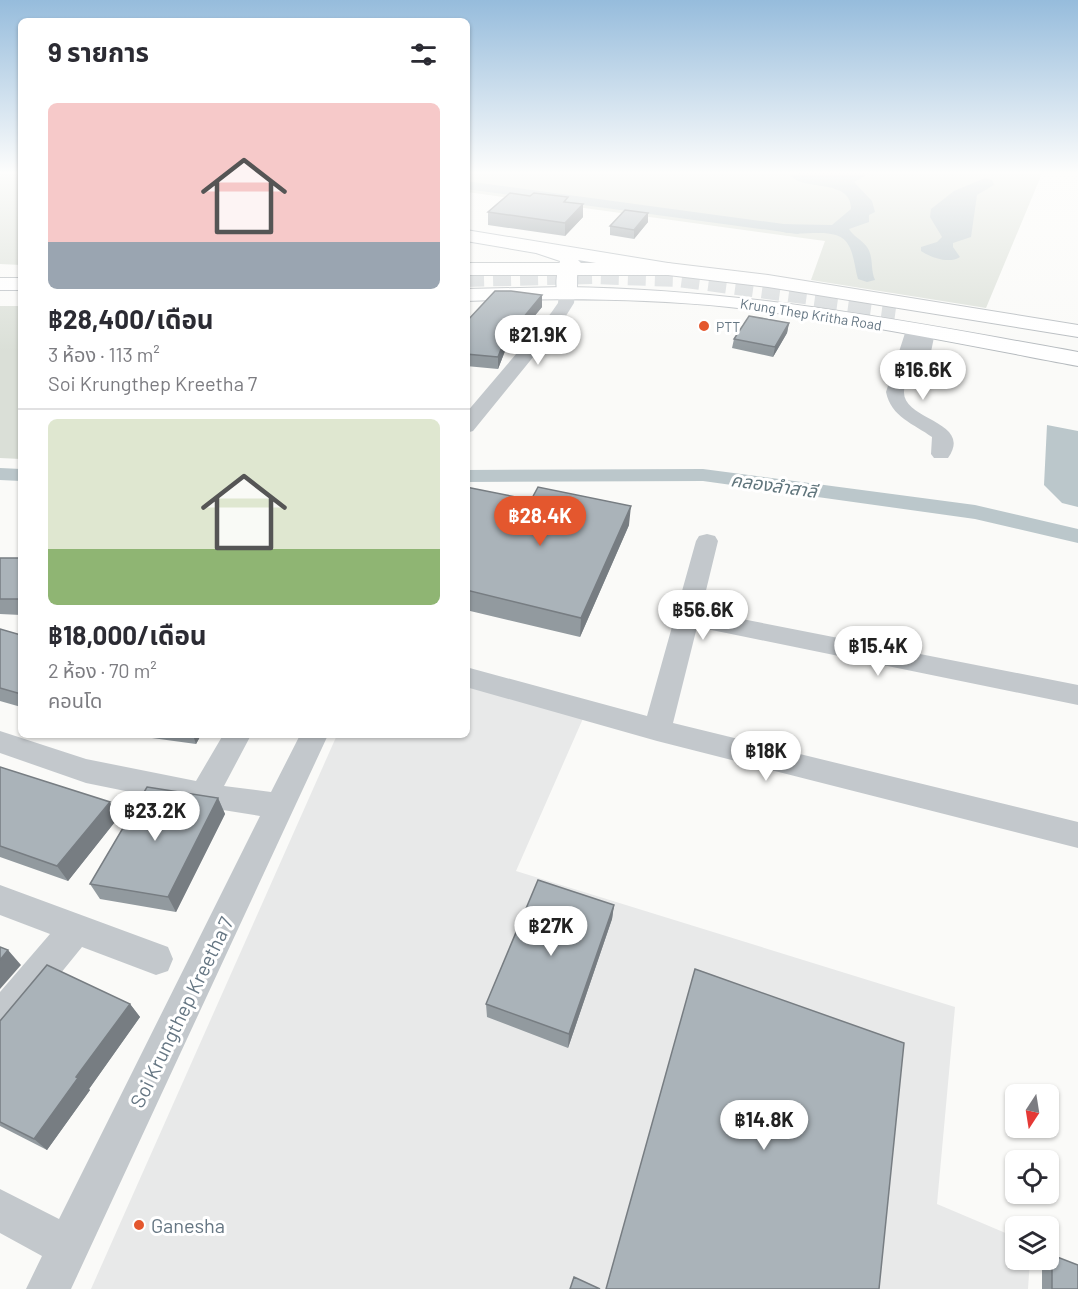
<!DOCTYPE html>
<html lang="th">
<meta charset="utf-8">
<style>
body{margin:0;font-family:Barlow,"Noto Sans Thai",sans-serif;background:#f2f2f3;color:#2b2b33;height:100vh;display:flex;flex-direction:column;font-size:22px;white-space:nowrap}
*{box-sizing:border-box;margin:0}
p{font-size:20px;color:#7c7c81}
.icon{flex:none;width:33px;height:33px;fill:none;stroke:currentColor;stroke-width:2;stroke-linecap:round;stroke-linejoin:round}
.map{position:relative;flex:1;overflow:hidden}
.details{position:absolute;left:18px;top:18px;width:452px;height:720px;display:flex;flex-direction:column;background:#fff;border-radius:9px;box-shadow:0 2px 4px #0004}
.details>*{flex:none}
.needle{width:39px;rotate:192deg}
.tools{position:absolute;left:1005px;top:1084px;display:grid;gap:12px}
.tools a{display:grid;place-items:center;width:54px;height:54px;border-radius:9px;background:#fff;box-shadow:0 2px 4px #0004;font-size:30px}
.price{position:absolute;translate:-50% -51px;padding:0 14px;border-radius:21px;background:#fff;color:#222;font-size:20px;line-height:39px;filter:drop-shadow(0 2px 3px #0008)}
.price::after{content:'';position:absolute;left:50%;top:36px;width:18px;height:14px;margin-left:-9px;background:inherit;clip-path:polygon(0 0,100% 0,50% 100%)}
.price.active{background:#e4572e;color:#fff}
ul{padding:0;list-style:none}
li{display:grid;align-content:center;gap:12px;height:318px;padding:0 30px}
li+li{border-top:2px solid #e1e1e2}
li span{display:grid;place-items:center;height:186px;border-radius:9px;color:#555}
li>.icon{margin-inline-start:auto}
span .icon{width:108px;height:108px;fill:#fffc;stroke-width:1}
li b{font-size:26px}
h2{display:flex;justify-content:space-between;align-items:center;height:72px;padding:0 30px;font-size:26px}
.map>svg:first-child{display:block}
.built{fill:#e8e9e9}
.green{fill:#dadfd7}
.water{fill:#bbc7cb}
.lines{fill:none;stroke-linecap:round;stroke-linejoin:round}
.canal{fill:#bbc7cb;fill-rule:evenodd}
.primary-tunnel-far1{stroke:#d5d9db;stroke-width:18;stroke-dasharray:18 9;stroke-linecap:butt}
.primary-tunnel{stroke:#d5d9db;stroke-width:23;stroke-dasharray:23 11;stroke-linecap:butt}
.secondary-casing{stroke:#b3babf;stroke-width:2}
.primary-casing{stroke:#b5babe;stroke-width:2}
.street{fill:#c3c8cc;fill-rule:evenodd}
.secondary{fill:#fff;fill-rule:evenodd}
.primary{fill:#fff;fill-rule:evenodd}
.wall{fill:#929a9f}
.shaded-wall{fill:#777d82}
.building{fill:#aab3b9;stroke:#777d82;stroke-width:1.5}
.poi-dot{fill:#e4572e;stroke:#fff;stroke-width:2}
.labels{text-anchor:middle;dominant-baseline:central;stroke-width:6;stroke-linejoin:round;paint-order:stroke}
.far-street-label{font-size:14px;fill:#657683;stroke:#fff}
.far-poi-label{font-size:14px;fill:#657683;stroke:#fff;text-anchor:start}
.water-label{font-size:18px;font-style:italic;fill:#60757c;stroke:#fff}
.near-street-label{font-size:20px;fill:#657683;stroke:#fff}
.near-poi-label{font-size:20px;fill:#657683;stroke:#fff;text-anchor:start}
</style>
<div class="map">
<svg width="1078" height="1289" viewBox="0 0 1078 1289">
<rect width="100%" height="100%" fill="#fafaf8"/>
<path class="built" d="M 467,686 L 585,714 L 516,871 L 955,1007 L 937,1204 L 1015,1237 L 1016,1260 L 1030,1260 L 1028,1289 L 91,1289 L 337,735 L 466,735 Z"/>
<path class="green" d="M 0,171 L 21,171 L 21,265 L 0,264 Z
M 467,171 L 1043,171 L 986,308 L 811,280 L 825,241 L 467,192 Z
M 0,306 L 21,306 L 21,459 L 0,458 Z"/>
<path class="water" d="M 801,171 L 874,171 L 854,182 L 872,201 L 875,212 L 869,215 L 869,222 L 849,229 C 853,236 862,240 867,247 C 874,257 870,269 875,280 L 867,282 L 858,279 C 855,269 854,255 849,246 C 837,220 787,244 773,226 L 777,224 L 832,225 L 851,209 C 852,179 806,191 790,176 Z
M 985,178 L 992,180 L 994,185 L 977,195 L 971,237 L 953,243 L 953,247 L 960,257 C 949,264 932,258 921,251 L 921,247 L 937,242 L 942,237 L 930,217 L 931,209 L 954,191 Z
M 1047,425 L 1078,431 L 1078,507 L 1062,503 L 1044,485 Z"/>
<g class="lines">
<path class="canal" d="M 466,181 L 798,226 L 805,230 L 798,234 L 466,189 Z
M 0,468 L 21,469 L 21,481 L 0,480 Z
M 703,469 L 975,505 L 1078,529 L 1078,543 L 975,519 L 703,481 L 466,482 L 466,470 Z"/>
<path class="primary-tunnel-far1" d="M 466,278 L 594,275 L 678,278 L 826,298"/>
<path class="primary-tunnel" d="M 815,297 L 896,308"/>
<g class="secondary-casing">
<path id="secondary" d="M 466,230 L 668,263 L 675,265 L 678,269 L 675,273 L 668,275 L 578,260 L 581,263 C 573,274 581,287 574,297 L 560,297 C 553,287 558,270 560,261 L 536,253 L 466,241 Z"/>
</g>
<g class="primary-casing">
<path id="primary" d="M 466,263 L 668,263 L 768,275 L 1078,325 L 1078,337 L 768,287 L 668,275 L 466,275 Z
M 0,278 L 21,278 L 21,290 L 0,290 Z
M 565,287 C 741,289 906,321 1078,352 L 1078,366 C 962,344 846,320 729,307 C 642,298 554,298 466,301 L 466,289 Z"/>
</g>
<path class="street" d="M 567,288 L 575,293 L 574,303 L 564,319 L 473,431 L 466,433 L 466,413 L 551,313 L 558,303 L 559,293 Z
M 914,325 L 921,328 L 933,328 L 935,332 L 929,362 L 944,375 L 941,379 L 929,379 L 912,365 C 910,373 904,384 904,392 C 903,421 974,421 948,458 L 934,458 L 931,454 L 932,437 C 914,424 891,417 886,392 L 906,330 Z
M 707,534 L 715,536 L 718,541 L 701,611 L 1078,685 L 1078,705 L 697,627 L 673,723 L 1078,822 L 1078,848 L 657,741 L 466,687 L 466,667 L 647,716 L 696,541 L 699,536 Z
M 0,731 L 86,759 L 196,781 L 223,735 L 251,735 L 224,786 L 271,792 L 300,735 L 328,735 L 71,1289 L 26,1289 L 42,1256 L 0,1233 L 0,1189 L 59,1219 L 260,816 L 204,807 L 86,783 L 0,753 Z
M 0,885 L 168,947 L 173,959 L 168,971 L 156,975 L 82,947 L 13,1032 L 0,1037 L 0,992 L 50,934 L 0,915 Z"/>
<use href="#secondary" class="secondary"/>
<use href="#primary" class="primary"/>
</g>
<path class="wall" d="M 568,202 L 583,204 L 583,217 L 565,236 L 488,225 L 488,212 Z
M 648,213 L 648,222 L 634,239 L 610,235 L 610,226 Z
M 542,295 L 542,307 L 523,330 L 512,351 L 505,351 L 498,369 L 466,366 L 466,322 Z
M 789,323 L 787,333 L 773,357 L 732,348 L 734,339 Z
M 466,487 L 629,525 L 580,637 L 466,610 Z
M 0,558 L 21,558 L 21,615 L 0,614 Z
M 0,629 L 21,635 L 21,707 L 0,701 Z
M 130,735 L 201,735 L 196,744 Z
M 0,767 L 118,818 L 68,881 L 0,857 Z
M 218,798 L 225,814 L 176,912 L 100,899 L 90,884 Z
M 614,905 L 612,919 L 568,1048 L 487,1017 L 486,1004 Z
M 130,1004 L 140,1017 L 89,1089 L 90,1090 L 47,1150 L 0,1126 L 0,1021 Z
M 1052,1255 L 1078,1289 L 1042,1289 L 1042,1261 L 1048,1260 L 1048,1257 Z"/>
<path class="shaded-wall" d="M 583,204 L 583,217 L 565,236 L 565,223 Z
M 648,213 L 648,222 L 634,239 L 634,230 Z
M 542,295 L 542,307 L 523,330 L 512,351 L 511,340 L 523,318 Z
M 789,323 L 787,333 L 773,357 L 775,347 Z
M 505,339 L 505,351 L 498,369 L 498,357 Z
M 631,506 L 629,525 L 580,637 L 581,618 Z
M 193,735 L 201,735 L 196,744 Z
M 218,798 L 225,814 L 176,912 L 168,897 Z
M 110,802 L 118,818 L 68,881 L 57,866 Z
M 614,905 L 612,919 L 568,1048 L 569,1034 Z
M 8,950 L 21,965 L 0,989 L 0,960 Z
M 130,1004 L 140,1017 L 89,1089 L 90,1090 L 47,1150 L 34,1139 L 76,1077 Z"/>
<path class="building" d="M 510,193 L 530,196 L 534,193 L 568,197 L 564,202 L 583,204 L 565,223 L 488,212 Z
M 625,210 L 648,213 L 634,230 L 610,226 Z
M 495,291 L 511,291 L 542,295 L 523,318 L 511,340 L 505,339 L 498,357 L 466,354 L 466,322 Z
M 749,316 L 789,323 L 775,347 L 734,339 Z
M 466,487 L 531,500 L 538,487 L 631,506 L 581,618 L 466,590 Z
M 0,558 L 21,558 L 21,599 L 0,599 Z
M 0,629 L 21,635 L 21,694 L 0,688 Z
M 0,767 L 110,802 L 57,866 L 0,846 Z
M 147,787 L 218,798 L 168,897 L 90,884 Z
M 538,880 L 614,905 L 569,1034 L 486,1004 Z
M 0,947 L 8,950 L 0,960 Z
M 47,965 L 130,1004 L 76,1077 L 78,1078 L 34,1139 L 0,1122 L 0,1021 Z
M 695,969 L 904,1043 L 879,1289 L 606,1289 Z
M 1052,1255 L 1078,1265 L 1078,1289 L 1052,1289 Z
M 574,1277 L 600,1289 L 570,1289 Z"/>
<linearGradient id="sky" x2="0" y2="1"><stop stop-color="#96bcdc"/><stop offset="0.49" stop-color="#fdfdfc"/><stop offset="1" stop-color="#fdfdfc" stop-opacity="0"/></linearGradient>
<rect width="1078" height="352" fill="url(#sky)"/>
<g class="poi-dot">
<circle cx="704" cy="326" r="6"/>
<circle cx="139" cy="1225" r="6"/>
</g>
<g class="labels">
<g class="far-street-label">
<text transform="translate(811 314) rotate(9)">Krung Thep Kritha Road</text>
</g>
<g class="far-poi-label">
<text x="716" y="326">PTT</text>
</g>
<g class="water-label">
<text transform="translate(774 485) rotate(8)">คลองลำสาลี</text>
</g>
<g class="near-street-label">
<text transform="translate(181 1012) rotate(-64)">Soi Krungthep Kreetha 7</text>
</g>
<g class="near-poi-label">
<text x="151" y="1225">Ganesha</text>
</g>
</g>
</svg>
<div class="tools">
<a><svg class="needle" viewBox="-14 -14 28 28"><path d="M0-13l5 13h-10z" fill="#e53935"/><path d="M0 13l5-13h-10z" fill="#7c7c81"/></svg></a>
<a><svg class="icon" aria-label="locate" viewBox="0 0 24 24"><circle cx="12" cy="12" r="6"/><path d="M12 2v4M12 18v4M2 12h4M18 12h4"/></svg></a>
<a><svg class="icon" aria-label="layers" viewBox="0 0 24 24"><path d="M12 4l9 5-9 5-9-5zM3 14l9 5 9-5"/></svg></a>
</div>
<b class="price" style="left:538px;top:366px">฿21.9K</b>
<b class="price" style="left:923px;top:401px">฿16.6K</b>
<b class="price active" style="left:540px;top:547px">฿28.4K</b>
<b class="price" style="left:703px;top:641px">฿56.6K</b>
<b class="price" style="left:878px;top:677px">฿15.4K</b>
<b class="price" style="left:766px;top:782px">฿18K</b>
<b class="price" style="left:155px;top:842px">฿23.2K</b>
<b class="price" style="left:551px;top:957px">฿27K</b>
<b class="price" style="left:764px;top:1151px">฿14.8K</b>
<section class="details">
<h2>9 รายการ<svg class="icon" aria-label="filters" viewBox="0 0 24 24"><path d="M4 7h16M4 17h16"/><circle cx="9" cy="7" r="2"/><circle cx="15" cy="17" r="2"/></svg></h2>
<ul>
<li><span style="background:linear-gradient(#f6c9c9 75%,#9aa5b1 0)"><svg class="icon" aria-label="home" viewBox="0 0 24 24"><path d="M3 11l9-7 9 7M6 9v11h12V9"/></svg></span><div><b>฿28,400/เดือน</b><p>3 ห้อง · 113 m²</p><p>Soi Krungthep Kreetha 7</p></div></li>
<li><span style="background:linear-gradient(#dfe7d0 70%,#8fb573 0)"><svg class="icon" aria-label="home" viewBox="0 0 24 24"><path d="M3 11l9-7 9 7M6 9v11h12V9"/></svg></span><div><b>฿18,000/เดือน</b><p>2 ห้อง · 70 m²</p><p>คอนโด</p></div></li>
</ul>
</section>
</div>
